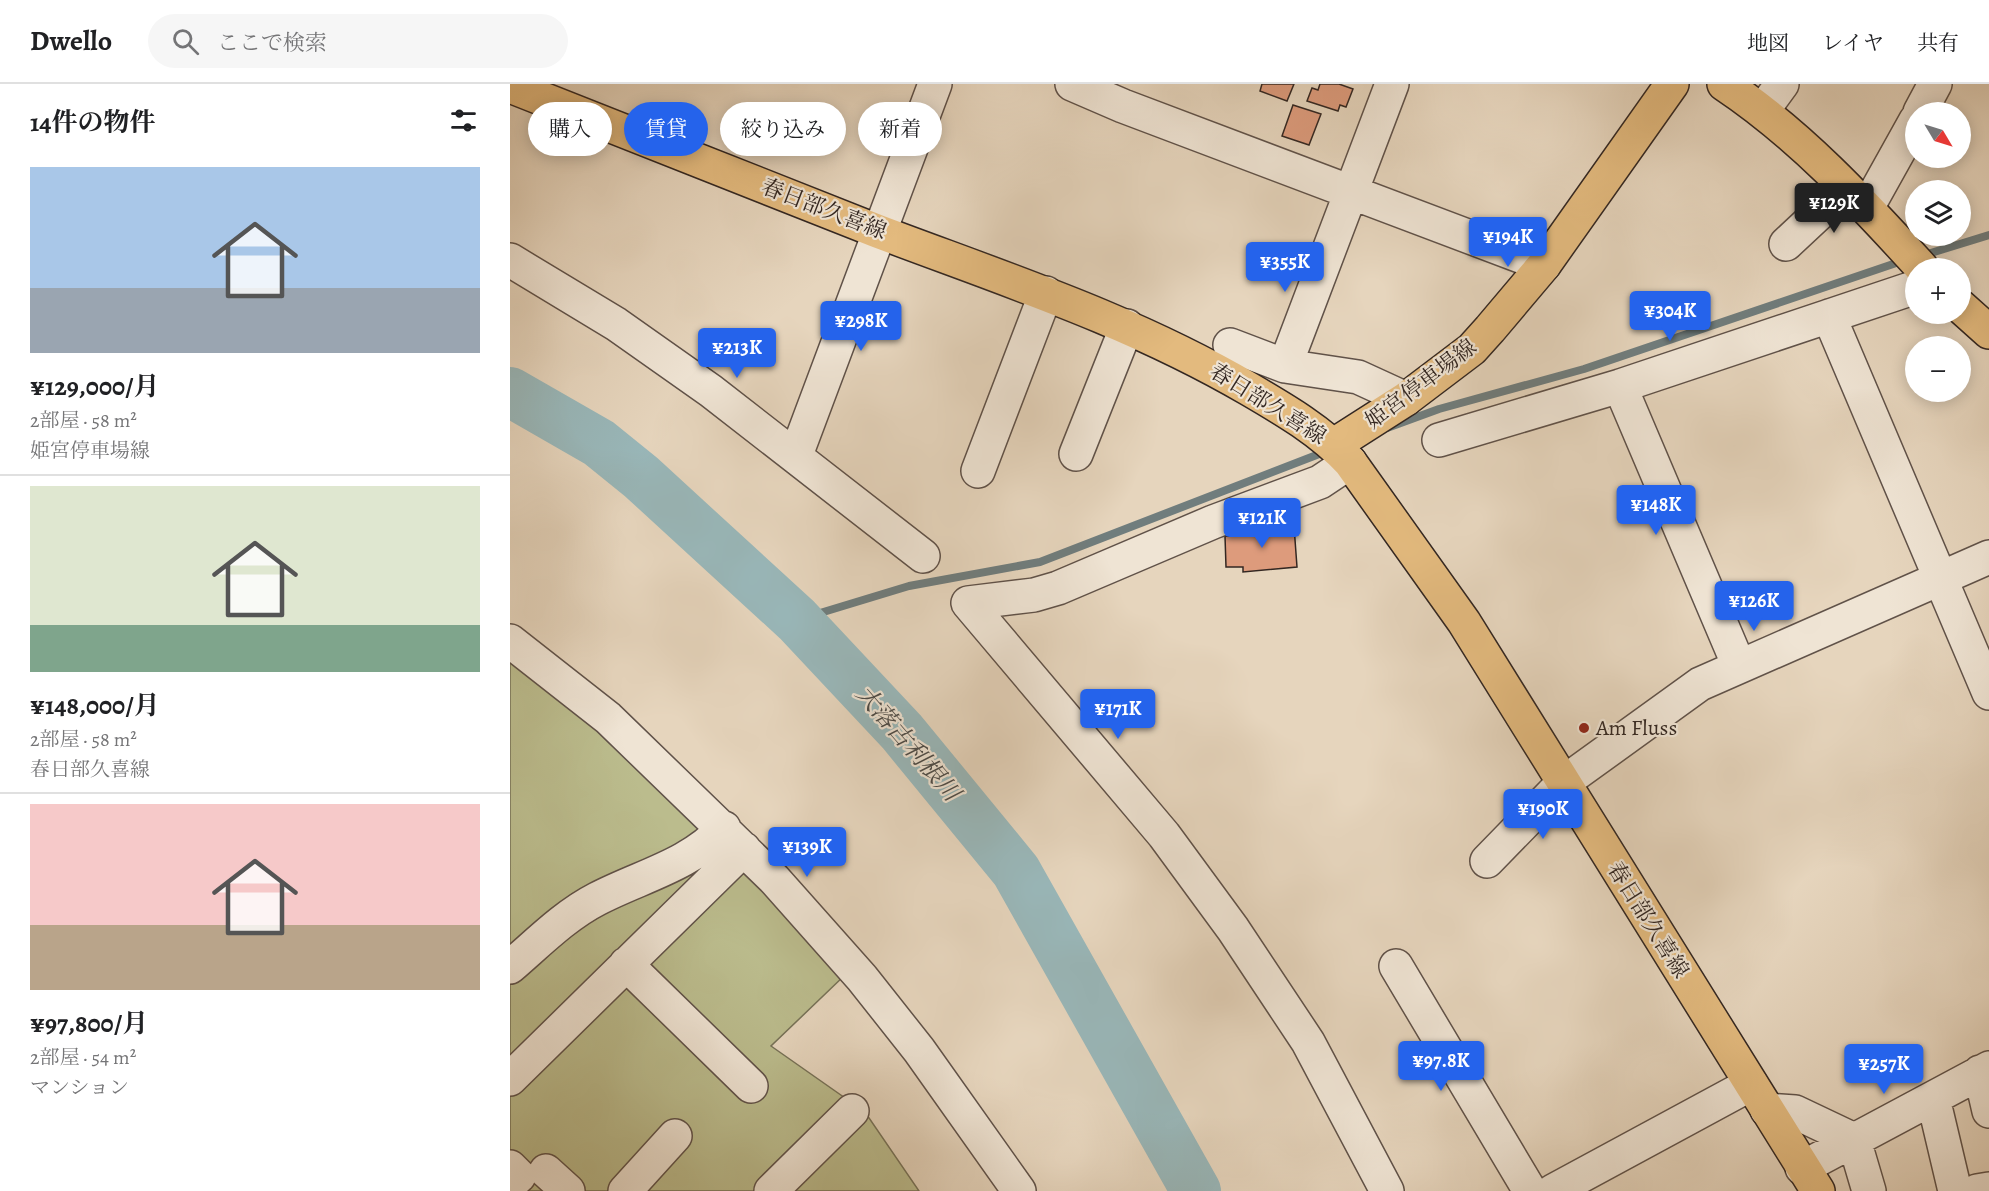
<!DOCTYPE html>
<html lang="ja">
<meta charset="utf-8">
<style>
body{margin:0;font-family:Alegreya,"Noto Serif JP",serif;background:#f6f6f6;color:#202124;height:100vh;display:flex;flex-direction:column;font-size:22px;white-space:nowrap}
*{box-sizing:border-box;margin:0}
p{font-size:20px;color:#757577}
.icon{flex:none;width:33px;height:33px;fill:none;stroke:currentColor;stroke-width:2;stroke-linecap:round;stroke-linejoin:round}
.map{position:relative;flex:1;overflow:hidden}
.side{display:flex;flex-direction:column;background:#fff;width:510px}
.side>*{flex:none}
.banner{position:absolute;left:18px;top:18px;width:570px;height:54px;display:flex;gap:12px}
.needle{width:39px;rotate:128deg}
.tools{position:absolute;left:1395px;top:18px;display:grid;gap:12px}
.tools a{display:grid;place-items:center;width:66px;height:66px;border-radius:50%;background:#fff;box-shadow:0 3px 15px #0003;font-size:30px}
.price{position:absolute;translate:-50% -51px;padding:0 14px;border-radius:6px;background:#2563eb;color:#fff;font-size:20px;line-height:39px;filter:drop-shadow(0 2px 3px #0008)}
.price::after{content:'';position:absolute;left:50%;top:36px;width:18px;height:14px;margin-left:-9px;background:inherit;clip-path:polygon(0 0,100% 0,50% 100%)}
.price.on{background:#222;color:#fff}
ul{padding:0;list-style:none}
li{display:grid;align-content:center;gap:12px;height:318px;padding:0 30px}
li+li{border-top:2px solid #e0e0e0}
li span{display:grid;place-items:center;height:186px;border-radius:0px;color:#555}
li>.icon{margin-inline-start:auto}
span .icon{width:108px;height:108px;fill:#fffc;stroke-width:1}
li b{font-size:26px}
h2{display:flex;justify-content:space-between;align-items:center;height:72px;padding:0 30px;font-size:26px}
.chip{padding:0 21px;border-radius:27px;background:#fff;box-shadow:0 3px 15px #0003;font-size:21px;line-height:54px}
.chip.on{background:#2563eb;color:#fff}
header{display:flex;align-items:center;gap:36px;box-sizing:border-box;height:84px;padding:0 30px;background:#fff;border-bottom:2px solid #e0e0e0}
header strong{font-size:28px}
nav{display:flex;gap:33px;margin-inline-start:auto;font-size:21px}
.search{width:420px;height:54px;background:#f6f6f6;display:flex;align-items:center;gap:15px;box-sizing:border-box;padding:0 21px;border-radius:33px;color:#757577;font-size:22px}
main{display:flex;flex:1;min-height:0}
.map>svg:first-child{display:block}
.green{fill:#bbbc8d;stroke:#777258;stroke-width:1.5}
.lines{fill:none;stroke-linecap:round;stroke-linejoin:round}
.stream{stroke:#707d7d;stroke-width:8}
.river{stroke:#99b7b9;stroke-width:50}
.building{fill:#dd9b7c;stroke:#332722;stroke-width:1.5}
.minor-casing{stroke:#605249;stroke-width:36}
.major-casing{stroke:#332722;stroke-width:36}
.minor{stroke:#efe4d4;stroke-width:33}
.major{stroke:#e3ba7e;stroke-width:33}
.poi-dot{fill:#8f2418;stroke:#efe4d4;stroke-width:2}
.labels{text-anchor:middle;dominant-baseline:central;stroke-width:4.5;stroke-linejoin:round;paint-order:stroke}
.street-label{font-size:22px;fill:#332722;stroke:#efe4d4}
.poi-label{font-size:22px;fill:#332722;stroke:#efe4d4;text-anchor:start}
.water-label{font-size:24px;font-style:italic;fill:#4c4b48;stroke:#efe4d4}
</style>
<header>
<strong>Dwello</strong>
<div class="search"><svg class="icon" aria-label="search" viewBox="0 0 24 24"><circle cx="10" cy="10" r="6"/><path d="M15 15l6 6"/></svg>ここで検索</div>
<nav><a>地図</a><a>レイヤ</a><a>共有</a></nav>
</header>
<main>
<section class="side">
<h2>14件の物件<svg class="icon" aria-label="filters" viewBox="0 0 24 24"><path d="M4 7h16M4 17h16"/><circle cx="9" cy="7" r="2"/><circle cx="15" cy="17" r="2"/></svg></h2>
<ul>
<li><span style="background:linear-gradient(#a9c7e8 65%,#9aa5b1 0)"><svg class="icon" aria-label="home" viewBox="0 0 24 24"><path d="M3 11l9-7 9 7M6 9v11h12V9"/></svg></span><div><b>¥129,000/月</b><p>2部屋 · 58 m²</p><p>姫宮停車場線</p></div></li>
<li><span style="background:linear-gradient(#dfe7d0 75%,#7fa58c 0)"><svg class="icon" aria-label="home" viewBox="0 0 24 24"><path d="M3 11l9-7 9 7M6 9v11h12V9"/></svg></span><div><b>¥148,000/月</b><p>2部屋 · 58 m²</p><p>春日部久喜線</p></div></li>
<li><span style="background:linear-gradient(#f6c9c9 65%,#b9a48a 0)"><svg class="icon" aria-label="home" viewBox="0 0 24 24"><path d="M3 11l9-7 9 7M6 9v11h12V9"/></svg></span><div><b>¥97,800/月</b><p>2部屋 · 54 m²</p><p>マンション</p></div></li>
</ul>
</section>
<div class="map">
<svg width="1479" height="1107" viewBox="0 0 1479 1107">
<rect width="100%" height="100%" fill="#e6d5bd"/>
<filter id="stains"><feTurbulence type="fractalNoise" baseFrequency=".00333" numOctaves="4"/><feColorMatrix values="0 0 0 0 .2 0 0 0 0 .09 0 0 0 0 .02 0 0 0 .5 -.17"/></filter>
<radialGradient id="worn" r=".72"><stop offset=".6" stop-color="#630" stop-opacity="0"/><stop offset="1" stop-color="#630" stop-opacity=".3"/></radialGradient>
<path class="green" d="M 0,571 L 201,745 L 62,810 L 0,866 Z
M 203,747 L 337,889 L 261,962 L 355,1028 L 409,1107 L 0,1107 L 0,871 Z"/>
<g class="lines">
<path class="stream" d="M 1411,172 L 1479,151
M 877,344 L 929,325 L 1074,285 L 1395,176
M 287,536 L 399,502 L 530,478 L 817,367"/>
<path class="river" d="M 0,308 L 89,359 L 131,393 L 287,536 L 392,648 L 506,787 L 686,1107"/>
</g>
<path class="building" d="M 752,0 L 784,0 L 777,17 L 750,7 Z
M 810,0 L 829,0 L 843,5 L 836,23 L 830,21 L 828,27 L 797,17 L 802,4 L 808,6 Z
M 783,21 L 811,30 L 799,61 L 772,52 Z
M 784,442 L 787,483 L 733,488 L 733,483 L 716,483 L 715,452 L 728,452 L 727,447 Z"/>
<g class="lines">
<g class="minor-casing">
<path id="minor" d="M 562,0 L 613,22 L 1034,181
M 882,0 L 775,282 L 848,293 L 896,315
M 1253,26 L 1272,0
M 1410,28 L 1425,0
M 1357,124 L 1406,36
M 1276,160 L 1336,104
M 0,176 L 106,240 L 201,307 L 413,472
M 1319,232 L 1479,609
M 720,261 L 775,282
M 1110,302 L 1229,582
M 929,356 L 1110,302 L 1406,203
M 566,370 L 617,242
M 286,371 L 425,0
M 840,378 L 810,398 L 703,438 L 548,504 L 524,511 L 458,519 L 654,751 L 723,845 L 798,958 L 877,1107
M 468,387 L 536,209
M 0,557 L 98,634 L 264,795 L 352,894 L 409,966 L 509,1107
M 977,777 L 1053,699 L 1190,600 L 1479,473
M 116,880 L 241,1002
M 886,882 L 1020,1107
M 0,883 C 27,860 54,832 87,815 C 131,792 179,782 214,744
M 1470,988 L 1479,1027
M 0,995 L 234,765
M 1423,1014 L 1445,1107
M 1257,1026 L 1285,1028 L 1344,1056 L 1359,1107
M 0,1083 L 9,1092 L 0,1100
M 1292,1084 L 1479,984
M 36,1087 L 58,1107
M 115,1107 L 165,1052
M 261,1107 L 342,1027
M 1043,1107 L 1241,1000
M 1467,1107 L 1479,1105"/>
</g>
<g class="major-casing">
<path id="major" d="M 1214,0 C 1289,50 1352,118 1412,184
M 0,2 C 122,50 245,99 367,147 C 494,195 621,236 739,305 C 775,326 811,347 840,378 L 954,538 L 1308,1107
M 1450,222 L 1479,248
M 824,361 L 896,315 L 962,265 L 980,245 L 1034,181 L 1162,0"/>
</g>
<use href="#minor" class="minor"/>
<use href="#major" class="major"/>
</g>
<circle class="poi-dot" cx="1074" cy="644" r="6"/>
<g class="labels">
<g class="street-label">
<text transform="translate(314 125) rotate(21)">春日部久喜線</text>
<text transform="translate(911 300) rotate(-37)">姫宮停車場線</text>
<text transform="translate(758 320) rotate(32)">春日部久喜線</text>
<text transform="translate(1138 836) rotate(58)">春日部久喜線</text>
</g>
<g class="poi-label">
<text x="1086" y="644">Am Fluss</text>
</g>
<g class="water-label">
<text transform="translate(398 659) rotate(49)">大落古利根川</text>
</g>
</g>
<rect width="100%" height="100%" filter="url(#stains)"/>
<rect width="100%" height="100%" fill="url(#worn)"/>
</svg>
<div class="tools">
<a><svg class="needle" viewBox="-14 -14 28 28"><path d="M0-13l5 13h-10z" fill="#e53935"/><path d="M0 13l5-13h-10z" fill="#757577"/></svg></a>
<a><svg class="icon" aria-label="layers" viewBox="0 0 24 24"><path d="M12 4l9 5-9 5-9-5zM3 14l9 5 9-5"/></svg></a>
<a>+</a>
<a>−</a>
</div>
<b class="price on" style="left:1324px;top:150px">¥129K</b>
<b class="price" style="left:998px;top:184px">¥194K</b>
<b class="price" style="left:775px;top:209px">¥355K</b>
<b class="price" style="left:1160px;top:258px">¥304K</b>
<b class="price" style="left:351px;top:268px">¥298K</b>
<b class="price" style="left:227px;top:295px">¥213K</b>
<b class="price" style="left:1146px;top:452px">¥148K</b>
<b class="price" style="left:752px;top:465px">¥121K</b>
<b class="price" style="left:1244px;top:548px">¥126K</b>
<b class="price" style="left:608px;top:656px">¥171K</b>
<b class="price" style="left:1033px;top:756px">¥190K</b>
<b class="price" style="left:297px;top:794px">¥139K</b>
<b class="price" style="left:931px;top:1008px">¥97.8K</b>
<b class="price" style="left:1374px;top:1011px">¥257K</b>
<div class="banner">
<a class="chip">購入</a>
<a class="chip on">賃貸</a>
<a class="chip">絞り込み</a>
<a class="chip">新着</a>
</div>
</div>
</main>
